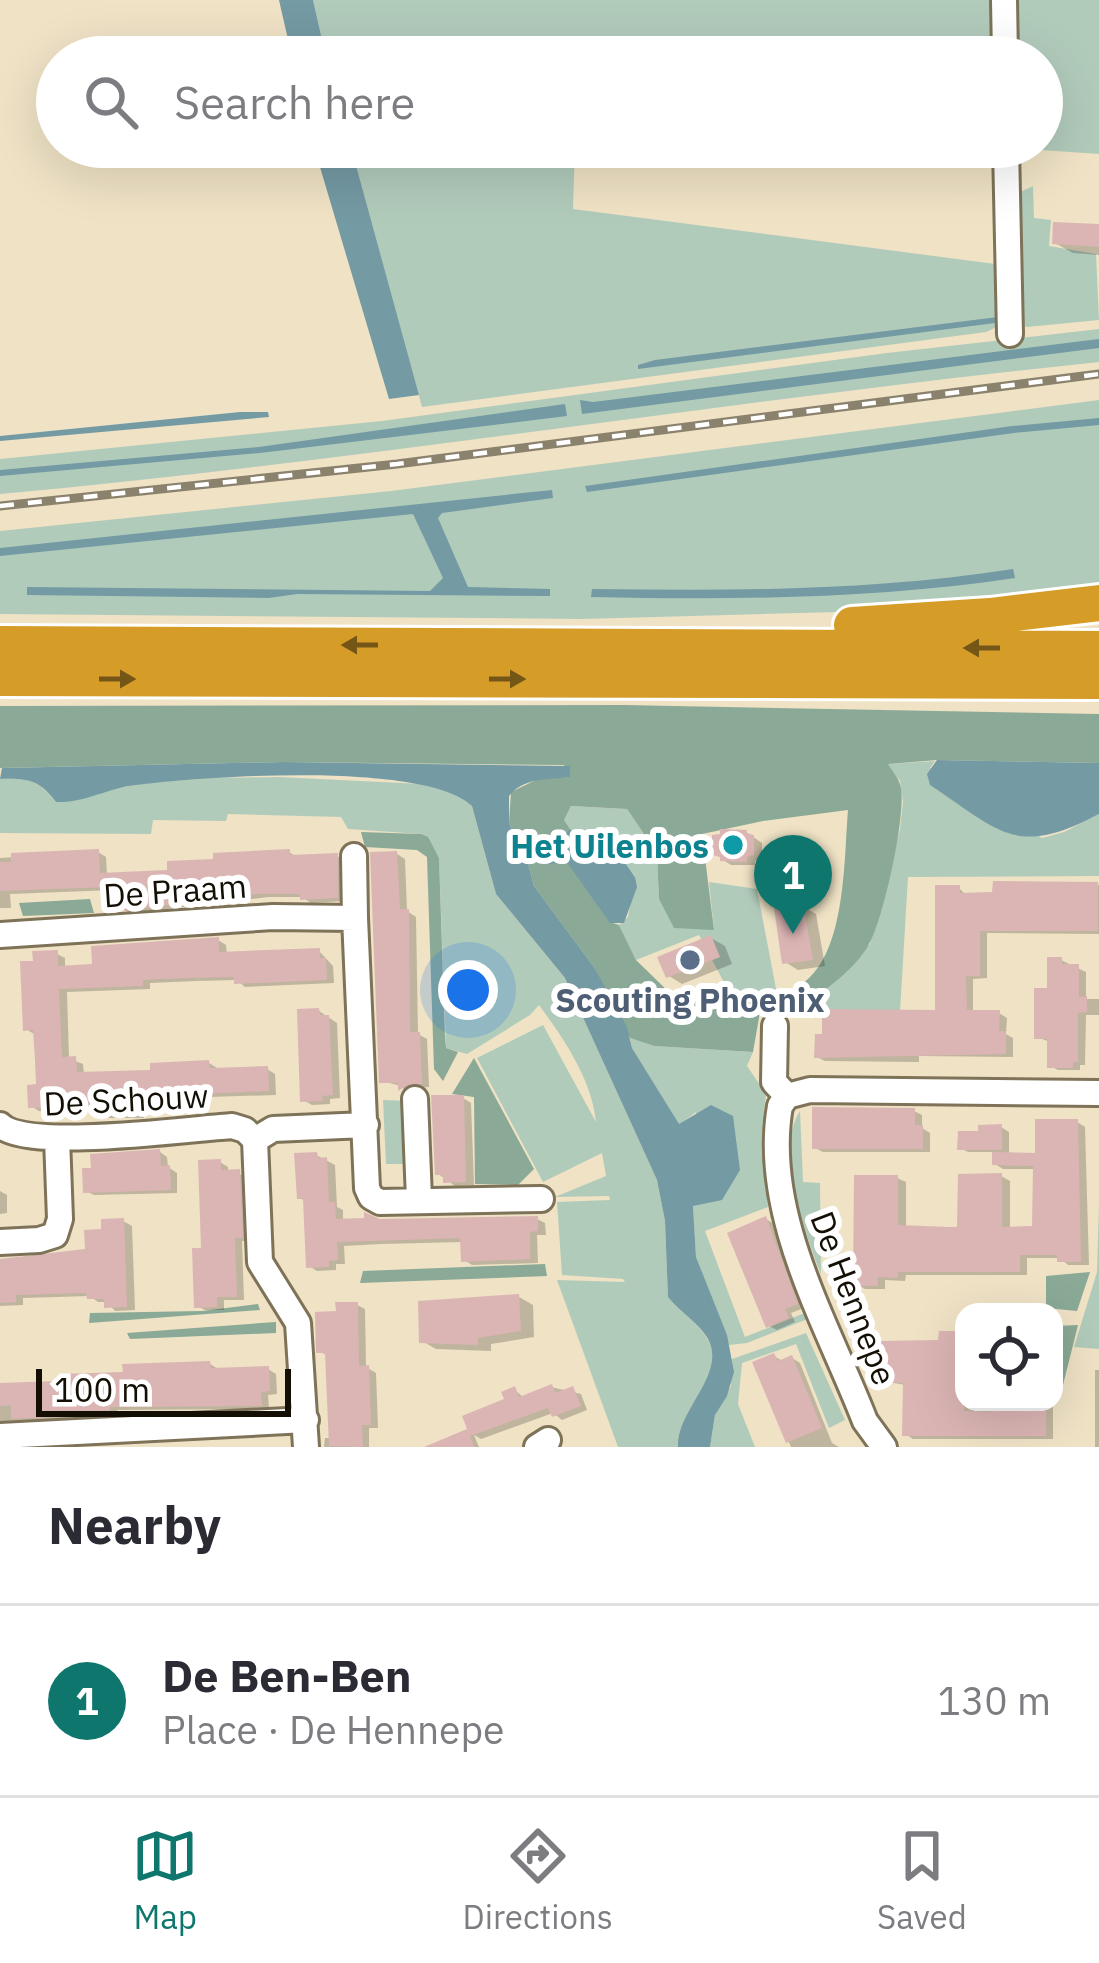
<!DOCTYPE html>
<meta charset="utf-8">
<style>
:root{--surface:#fff;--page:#f7f7f7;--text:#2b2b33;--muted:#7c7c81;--line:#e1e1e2;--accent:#0f766e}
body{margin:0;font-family:"IBM Plex Sans",sans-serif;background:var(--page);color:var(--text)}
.controls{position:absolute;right:36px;bottom:36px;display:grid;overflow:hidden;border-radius:24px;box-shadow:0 12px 48px #0002}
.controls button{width:108px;height:108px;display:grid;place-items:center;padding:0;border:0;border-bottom:3px solid var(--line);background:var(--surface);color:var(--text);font:60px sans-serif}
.scale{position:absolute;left:36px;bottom:30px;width:255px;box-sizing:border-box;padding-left:12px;border:6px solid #130f05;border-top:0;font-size:33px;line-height:42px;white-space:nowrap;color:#130f05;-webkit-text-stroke:9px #fff;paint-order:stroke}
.you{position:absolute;left:468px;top:990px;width:42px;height:42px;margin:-30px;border:9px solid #fff;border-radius:50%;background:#1a73e8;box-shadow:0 0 0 18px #1a73e833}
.badge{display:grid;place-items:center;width:78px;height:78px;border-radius:50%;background:var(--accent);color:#fff;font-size:39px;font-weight:700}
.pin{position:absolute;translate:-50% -99px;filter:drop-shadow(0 3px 6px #0008)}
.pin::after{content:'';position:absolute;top:63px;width:42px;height:36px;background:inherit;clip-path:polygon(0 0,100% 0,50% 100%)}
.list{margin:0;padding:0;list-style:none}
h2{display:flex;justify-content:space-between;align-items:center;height:156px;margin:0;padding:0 48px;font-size:51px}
h2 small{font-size:39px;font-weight:400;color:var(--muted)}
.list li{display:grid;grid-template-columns:78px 1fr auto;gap:36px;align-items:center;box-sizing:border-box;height:192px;padding:0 48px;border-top:3px solid var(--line)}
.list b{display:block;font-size:45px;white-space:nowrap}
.list p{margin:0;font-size:39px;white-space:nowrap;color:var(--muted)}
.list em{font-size:39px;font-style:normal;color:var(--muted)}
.icon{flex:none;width:66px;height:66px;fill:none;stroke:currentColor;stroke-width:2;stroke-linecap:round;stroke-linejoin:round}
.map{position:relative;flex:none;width:1099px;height:1447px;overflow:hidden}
.search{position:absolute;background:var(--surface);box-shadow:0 12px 48px #0002;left:36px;right:36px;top:36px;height:132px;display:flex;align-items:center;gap:30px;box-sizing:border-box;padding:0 42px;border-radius:66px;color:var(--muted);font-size:45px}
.sheet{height:348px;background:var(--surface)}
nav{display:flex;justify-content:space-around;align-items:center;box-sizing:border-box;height:168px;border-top:3px solid var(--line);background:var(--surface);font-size:33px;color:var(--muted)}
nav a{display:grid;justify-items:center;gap:6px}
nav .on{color:var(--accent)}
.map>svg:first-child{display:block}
.green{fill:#b1cbbb}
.forest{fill:#8aa996}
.water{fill:#749aa4}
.shadow{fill:#0003}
.building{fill:#dbb5b4}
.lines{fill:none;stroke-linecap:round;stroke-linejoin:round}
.minor-casing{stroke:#7e7358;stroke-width:30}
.highway-casing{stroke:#fff;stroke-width:42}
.minor{stroke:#fff;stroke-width:24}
.highway{stroke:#d59d28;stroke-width:36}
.rail-casing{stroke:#8b826e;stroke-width:9}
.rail{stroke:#fff;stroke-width:4.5;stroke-dasharray:14;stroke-linecap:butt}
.oneway{fill:#745616}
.culture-dot{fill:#0f9aa8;stroke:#fff;stroke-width:4.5}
.service-dot{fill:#5c6f8a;stroke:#fff;stroke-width:4.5}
.labels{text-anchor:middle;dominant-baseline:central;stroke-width:12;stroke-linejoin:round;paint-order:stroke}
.culture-label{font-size:33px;font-weight:bold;fill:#0d838f;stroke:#fff;text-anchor:end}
.street-label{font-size:33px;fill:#130f05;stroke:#fff}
.service-label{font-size:33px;font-weight:bold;fill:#4e5e75;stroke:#fff}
</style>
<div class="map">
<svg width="1099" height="1447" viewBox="0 0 1099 1447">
<rect width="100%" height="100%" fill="#efe2c5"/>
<path class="green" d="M 313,0 L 997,0 L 998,57 L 621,57 L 580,51 L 579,57 L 326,57 Z
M 1010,0 L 1099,0 L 1099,154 L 1012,148 L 1042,147 L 1042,57 L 1011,57 Z
M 351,147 L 575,147 L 573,209 L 1003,265 L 1003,324 L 986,332 L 422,407 Z
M 1033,186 L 1034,218 L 1051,220 L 1049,246 L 1096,254 L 1099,320 L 1027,327 L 1018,323 L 1016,194 Z
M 1099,329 L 1099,362 C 732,400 368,460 0,494 L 0,459 L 382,421 L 887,353 Z
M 1099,400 L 1099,591 L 912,610 L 583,619 L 0,614 L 0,531 L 391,491 Z
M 935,761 L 930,768 L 1042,838 L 1064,832 L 1099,814 L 1099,876 L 908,877 L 900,1012 L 796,1009 L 870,944 L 900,829 L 903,802 L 900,781 L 887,764 Z
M 279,777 L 422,784 L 455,792 L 472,806 L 496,894 L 565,978 L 657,1180 L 665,1221 L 668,1297 C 680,1312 699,1323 708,1340 C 728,1375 676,1410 678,1447 L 618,1447 L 557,1280 L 625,1282 L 623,1279 L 562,1275 L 557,1202 L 610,1200 L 609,1196 L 555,1197 L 606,1176 L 602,1153 L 543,1182 L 477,1058 L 543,1025 L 596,1122 C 592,1080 564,1039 539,1005 L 530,1015 L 467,1054 L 446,1048 L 439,858 L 421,834 L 348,829 L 341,817 L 228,814 L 226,821 L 153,820 L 151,834 L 0,833 L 0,779 C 27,778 39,780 56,802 C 83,800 103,791 129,786 C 177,776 230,778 279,777 Z
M 571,806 L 627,809 L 657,853 L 659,899 L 714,929 L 709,882 L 757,889 L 777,994 L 730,994 L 699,935 L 636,960 L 619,925 L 628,917 L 635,876 C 619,855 608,865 591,852 C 582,845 570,830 564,820 Z
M 630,1038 L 654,1046 L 753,1052 L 747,1066 L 766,1094 L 762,1131 L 768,1207 L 705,1231 L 745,1337 L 807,1312 L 810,1318 L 747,1343 L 729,1345 L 696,1257 L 693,1205 L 696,1112 L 679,1125 L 632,1048 Z
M 383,1100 L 407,1101 L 410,1164 L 386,1164 Z
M 800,1111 L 803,1182 L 820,1183 L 821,1274 C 805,1235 775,1148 800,1111 Z
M 1099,1204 L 1099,1349 L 1074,1347 L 1097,1272 Z
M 806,1333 L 845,1420 L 829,1428 L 796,1344 L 742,1363 L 738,1404 L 755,1447 L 710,1447 L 715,1415 L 731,1386 L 732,1359 Z"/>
<path class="forest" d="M 623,705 L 1099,714 L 1099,763 L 937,760 L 888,764 C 893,772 899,778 901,788 C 906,816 883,922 868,946 C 852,973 821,993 796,1009 L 785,1008 L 783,995 C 791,990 801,985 808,979 C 846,945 844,858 848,810 L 763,821 L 702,834 L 714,930 L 674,928 L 659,899 L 657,853 L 627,809 L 571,806 L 564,820 L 570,829 L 545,851 L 548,865 L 566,860 L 610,922 L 619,925 L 636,960 L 675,998 L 760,1012 L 753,1052 L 654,1046 L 630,1038 L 594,967 L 534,886 L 527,859 L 509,823 L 511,792 L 538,779 L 570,777 L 564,765 L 284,762 L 0,768 L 0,706 Z
M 361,832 L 421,834 L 428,837 L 439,858 L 445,1037 L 446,1048 L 458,1052 L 443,1081 L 434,1069 L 427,857 L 417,850 L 365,847 Z
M 90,899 L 94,913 L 23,916 L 19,903 Z
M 474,1058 L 534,1169 L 518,1185 L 475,1184 L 474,1097 L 452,1094 Z
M 545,1264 L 547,1276 L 360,1283 L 363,1271 Z
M 1090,1272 L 1077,1311 L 1046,1308 L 1046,1276 Z
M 258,1304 L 260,1310 L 89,1323 L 90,1313 L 202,1311 Z
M 276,1322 L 276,1333 L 130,1339 L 127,1333 Z
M 1078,1325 L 1063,1385 L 1054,1384 L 1054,1326 Z"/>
<path class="water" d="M 279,0 L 313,0 L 326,57 L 292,57 Z
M 314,147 L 351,147 L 419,395 L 389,399 Z
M 998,317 L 995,323 L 638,369 L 638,365 L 655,360 Z
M 1099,339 L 1099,348 L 582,414 L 580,400 L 593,402 Z
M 565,404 L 567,416 L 559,417 L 260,453 L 0,476 L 0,470 L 259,447 Z
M 240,412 L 268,412 L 269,417 L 0,441 L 0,436 Z
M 1099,418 L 1099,425 L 1014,433 L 587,492 L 585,486 L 1012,426 Z
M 552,490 L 553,498 L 442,513 L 438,518 L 468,587 L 550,589 L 550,596 L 297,594 L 269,598 L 27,595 L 27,587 L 430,591 L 443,578 L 413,514 L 0,556 L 0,548 Z
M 1013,569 L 1015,578 C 873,599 734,600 591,597 L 592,589 C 734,591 872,591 1013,569 Z
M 937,760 L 1099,763 L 1099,814 C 1016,858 1001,832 930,785 L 927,774 Z
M 284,762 L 570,766 L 570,777 C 548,780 524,777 509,796 L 509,823 L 527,859 L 534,886 L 594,967 L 627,1027 L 632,1048 L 679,1124 L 711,1105 L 733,1116 L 740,1170 L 722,1200 L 693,1206 L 696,1257 L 727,1335 L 734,1372 L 727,1396 L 715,1415 L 710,1447 L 678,1447 C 676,1410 727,1375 708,1339 C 699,1323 680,1312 668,1297 L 665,1221 L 657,1180 L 565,978 L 496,894 L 472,806 C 426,761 202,776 136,785 C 107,788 86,803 56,802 C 40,780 27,778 0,779 L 2,768 Z
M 570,829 L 591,852 L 625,863 L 635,877 L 637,887 L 624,923 L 610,923 L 566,861 L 548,865 L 545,851 Z"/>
<path class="shadow" d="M 1099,227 L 1099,255 L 1073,253 L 1055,243 Z
M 746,832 L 762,843 L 762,859 L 755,861 L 755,865 L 731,865 L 723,860 Z
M 98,852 L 106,857 L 107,875 L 170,873 L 289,852 L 298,858 L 337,856 L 345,861 L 345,901 L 311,903 L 302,897 L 269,897 L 130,913 L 122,909 L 122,899 L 113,890 L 10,894 L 11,908 L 0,908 L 0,858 Z
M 397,854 L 405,859 L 407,911 L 416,917 L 418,1034 L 427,1039 L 429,1087 L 417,1088 L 408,1094 L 401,1086 L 382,1081 Z
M 1099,885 L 1099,934 L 987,933 L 987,978 L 973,979 L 973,1013 L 999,1013 L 1007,1018 L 1006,1034 L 1013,1038 L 1013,1057 L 919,1056 L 919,1062 L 825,1061 L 817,1057 L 938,1013 L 959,888 L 967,896 Z
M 802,906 L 816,914 L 825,966 L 798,970 L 785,962 Z
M 711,938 L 725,946 L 732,964 L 682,984 L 669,976 Z
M 218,940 L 226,945 L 227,955 L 319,951 L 333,966 L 334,983 L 245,987 L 237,980 L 196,981 L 150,983 L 150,989 L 67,992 L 69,1059 L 83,1064 L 84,1075 L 153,1072 L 209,1063 L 217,1068 L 267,1069 L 275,1074 L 276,1095 L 208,1097 L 209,1107 L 144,1110 L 144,1118 L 107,1118 L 99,1109 L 39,1111 L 31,1106 L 39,1087 L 34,1034 L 26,1029 L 36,964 L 57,954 L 65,958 L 65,969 L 95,967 Z
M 1061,960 L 1086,972 L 1086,999 L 1099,999 L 1099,1015 L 1086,1015 L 1085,1065 L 1080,1065 L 1080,1070 L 1058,1070 L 1050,1066 L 1050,1042 L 1037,1037 Z
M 319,1011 L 337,1023 L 340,1098 L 330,1099 L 330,1104 L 312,1105 L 303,1100 Z
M 463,1098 L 471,1103 L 474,1185 L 455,1186 L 437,1173 Z
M 914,1111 L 922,1115 L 922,1128 L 930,1133 L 930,1152 L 823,1152 L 815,1148 Z
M 1077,1122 L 1085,1127 L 1089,1265 L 1068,1265 L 1060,1258 L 1027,1258 L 1027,1275 L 906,1275 L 905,1281 L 885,1280 L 885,1289 L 865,1289 L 856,1284 L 897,1178 L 906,1182 L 906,1229 L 960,1230 L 1001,1176 L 1010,1181 L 1010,1230 L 1035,1229 L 1036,1169 L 1003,1169 L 995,1164 L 995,1152 L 968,1152 L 960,1148 L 1001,1127 L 1009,1132 L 1009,1155 L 1038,1156 Z
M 160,1152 L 167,1157 L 168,1167 L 177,1173 L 177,1193 L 94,1195 L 86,1191 Z
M 316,1155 L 335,1165 L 337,1207 L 343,1210 L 343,1222 L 537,1219 L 545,1223 L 546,1235 L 537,1235 L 538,1263 L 472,1265 L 464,1260 L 463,1242 L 381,1244 L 344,1246 L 345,1264 L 336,1264 L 336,1270 L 317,1271 L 309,1266 L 306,1201 L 299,1198 Z
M 220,1162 L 228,1167 L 228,1172 L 247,1176 L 249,1241 L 242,1241 L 244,1300 L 224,1300 L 224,1310 L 205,1310 L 197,1306 Z
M 0,1191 L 7,1195 L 7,1213 L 0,1214 Z
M 766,1219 L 774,1224 L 804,1308 L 791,1313 L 795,1322 L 777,1330 L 769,1326 Z
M 123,1221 L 132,1226 L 135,1310 L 115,1311 L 107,1302 L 98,1302 L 90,1296 L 23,1298 L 23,1305 L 0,1306 L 0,1262 L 88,1251 L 104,1232 Z
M 519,1297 L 533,1305 L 534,1337 L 491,1344 L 491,1351 L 436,1349 L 422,1341 Z
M 357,1305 L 365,1309 L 366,1367 L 376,1373 L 378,1428 L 369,1428 L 369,1447 L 324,1447 L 325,1438 L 332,1438 L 328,1356 L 319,1351 L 339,1314 Z
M 964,1334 L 964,1402 L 1053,1402 L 1053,1439 L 913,1439 L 905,1434 L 906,1385 L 881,1381 L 941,1343 Z
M 774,1356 L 784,1362 L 792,1358 L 800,1363 L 832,1443 L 839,1447 L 791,1447 L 756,1364 Z
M 210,1364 L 218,1369 L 268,1369 L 276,1374 L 277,1394 L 268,1395 L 269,1409 L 117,1410 L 118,1417 L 9,1423 L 0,1427 L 0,1386 L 62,1384 Z
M 1095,1370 L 1099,1370 L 1099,1447 L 1095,1447 Z
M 551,1387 L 581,1394 L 587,1410 L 562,1420 L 553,1413 L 481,1439 L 474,1435 L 479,1447 L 443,1447 L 441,1443 L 471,1431 L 508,1401 L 515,1390 L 524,1398 Z"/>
<path class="building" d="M 1053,222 L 1099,224 L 1099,247 L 1052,244 Z
M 720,829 L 747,830 L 746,833 L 754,835 L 754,855 L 747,857 L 747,862 L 720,861 L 720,857 L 712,855 L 712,835 L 720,834 Z
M 99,849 L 100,873 L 167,870 L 167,861 L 213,859 L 213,853 L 290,849 L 290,855 L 338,853 L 338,898 L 300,900 L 300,894 L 259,894 L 119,911 L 119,895 L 110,896 L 110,887 L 0,891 L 0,862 L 11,862 L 11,853 Z
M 397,851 L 400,909 L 409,909 L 410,1032 L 420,1032 L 422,1084 L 407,1085 L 398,1091 L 398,1083 L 379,1083 L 370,852 Z
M 993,881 L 1098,882 L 1098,931 L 980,931 L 980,976 L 966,976 L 967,1010 L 1000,1010 L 999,1031 L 1006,1031 L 1006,1054 L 814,1058 L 815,1034 L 822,1034 L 822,1009 L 935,1010 L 935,885 L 960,885 L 960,893 L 992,892 Z
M 803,903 L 813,960 L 782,964 L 774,908 Z
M 711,935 L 720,957 L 666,978 L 657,957 Z
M 219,937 L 219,952 L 320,948 L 320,958 L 326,958 L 327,980 L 234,984 L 234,977 L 186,978 L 143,980 L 143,986 L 59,989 L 62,1057 L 76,1056 L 77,1072 L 150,1070 L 150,1063 L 209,1060 L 210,1068 L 268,1066 L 269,1091 L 201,1094 L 201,1104 L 137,1107 L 137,1115 L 96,1115 L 96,1106 L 28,1108 L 27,1085 L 36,1084 L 35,1061 L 33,1030 L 23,1031 L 20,961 L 33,961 L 32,951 L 58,950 L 58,966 L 92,964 L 91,946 Z
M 1047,957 L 1062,957 L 1062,964 L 1079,964 L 1079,997 L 1087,996 L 1087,1012 L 1078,1013 L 1078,1062 L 1073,1062 L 1073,1068 L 1047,1068 L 1047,1039 L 1034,1039 L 1034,988 L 1047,988 Z
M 319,1008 L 320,1015 L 329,1015 L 333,1095 L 322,1096 L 323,1101 L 300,1102 L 297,1009 Z
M 431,1095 L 464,1095 L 466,1182 L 443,1183 L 443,1175 L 435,1175 Z
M 812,1107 L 915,1108 L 915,1125 L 923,1125 L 923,1149 L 812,1149 Z
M 1035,1119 L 1078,1119 L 1081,1262 L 1057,1262 L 1057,1255 L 1020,1255 L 1020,1272 L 898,1272 L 898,1278 L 878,1277 L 878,1286 L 853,1286 L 854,1175 L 898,1175 L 898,1225 L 950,1227 L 957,1227 L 958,1174 L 1002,1173 L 1002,1227 L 1032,1226 L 1033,1166 L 992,1165 L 992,1152 L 1035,1153 Z
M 1002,1124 L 1002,1150 L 957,1150 L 958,1131 L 978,1131 L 978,1125 Z
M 160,1149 L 161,1166 L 170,1165 L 171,1190 L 83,1193 L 82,1168 L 91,1168 L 90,1154 Z
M 317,1152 L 318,1158 L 327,1157 L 329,1202 L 335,1202 L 336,1219 L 364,1218 L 364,1212 L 380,1219 L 538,1216 L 538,1231 L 530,1232 L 530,1259 L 461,1262 L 460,1238 L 371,1241 L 337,1242 L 338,1260 L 329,1261 L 329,1267 L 306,1268 L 303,1199 L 297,1199 L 294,1153 Z
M 221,1159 L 221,1170 L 240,1169 L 243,1238 L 235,1238 L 237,1297 L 217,1297 L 217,1307 L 194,1308 L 192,1248 L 201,1248 L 198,1160 Z
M 766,1216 L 798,1304 L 785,1309 L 789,1318 L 766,1328 L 727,1233 Z
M 124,1218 L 127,1307 L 104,1308 L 104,1299 L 87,1299 L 86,1293 L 16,1295 L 16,1302 L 0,1303 L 0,1259 L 85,1249 L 84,1230 L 101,1229 L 101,1219 Z
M 519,1294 L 521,1331 L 478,1338 L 478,1345 L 419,1343 L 418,1301 Z
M 335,1302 L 358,1302 L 359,1366 L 369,1365 L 371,1425 L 362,1425 L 363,1447 L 329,1446 L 325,1353 L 316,1353 L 315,1312 L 336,1311 Z
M 939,1331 L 964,1331 L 964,1411 L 991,1412 L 991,1402 L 1046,1402 L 1046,1436 L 902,1436 L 903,1383 L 878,1383 L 878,1341 L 938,1340 Z
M 774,1353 L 778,1361 L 792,1355 L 822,1428 L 786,1443 L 752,1362 Z
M 210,1361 L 211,1368 L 269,1366 L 270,1391 L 261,1392 L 262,1406 L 110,1407 L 110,1414 L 11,1419 L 11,1405 L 0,1406 L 0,1383 L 59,1381 L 59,1374 L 123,1372 L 122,1364 Z
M 552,1384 L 555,1393 L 573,1386 L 581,1406 L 552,1417 L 548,1408 L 470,1436 L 468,1430 L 474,1447 L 424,1447 L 467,1429 L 462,1416 L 504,1399 L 501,1392 L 515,1386 L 519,1397 Z"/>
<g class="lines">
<defs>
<path id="minor" d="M 1004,0 L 1005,57
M 1006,147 L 1010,334
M 354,856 L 355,918
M 0,935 L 273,917 L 355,918 L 367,1188 L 371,1197 L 380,1202 L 541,1199
M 775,1026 L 774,1082 L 787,1096
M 415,1099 L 419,1199
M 0,1125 C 27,1151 189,1129 232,1126 L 245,1130 L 255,1140 L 260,1262 L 298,1323 L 306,1447
M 255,1140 L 273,1129 L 366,1125
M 0,1242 L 39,1240 L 55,1235 L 60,1219 L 57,1138
M 0,1436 L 306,1420
M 537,1447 L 548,1440
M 884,1447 L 865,1421 C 828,1325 761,1214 780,1106 L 787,1096 L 810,1090 L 1099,1093"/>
<path id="highway" d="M 852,625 L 990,616 L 1099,603
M 0,644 L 1099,649
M 0,678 L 1099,681"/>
</defs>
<use href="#minor" class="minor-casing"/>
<use href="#highway" class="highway-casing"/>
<use href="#minor" class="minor"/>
<use href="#highway" class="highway"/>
<defs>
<path id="rail" d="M 0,506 L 397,464 L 1099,374"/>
</defs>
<use href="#rail" class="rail-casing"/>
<use href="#rail" class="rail"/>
</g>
<defs><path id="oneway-solid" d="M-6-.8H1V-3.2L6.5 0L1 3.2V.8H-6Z" transform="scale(3)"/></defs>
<g class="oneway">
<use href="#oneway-solid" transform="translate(360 645) rotate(-180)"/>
<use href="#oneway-solid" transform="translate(982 648) rotate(-180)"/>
<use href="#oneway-solid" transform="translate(117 679)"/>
<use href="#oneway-solid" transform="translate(507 679)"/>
</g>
<circle class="culture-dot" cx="733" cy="845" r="12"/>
<circle class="service-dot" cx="690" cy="960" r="12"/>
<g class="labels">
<g class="culture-label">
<text x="709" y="845">Het Uilenbos</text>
</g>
<g class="street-label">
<text transform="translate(175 890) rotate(-4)">De Praam</text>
<text transform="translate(126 1099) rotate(-3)">De Schouw</text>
<text transform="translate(854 1298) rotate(69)">De Hennepe</text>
</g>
<g class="service-label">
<text x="690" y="999">Scouting Phoenix</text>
</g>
</g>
</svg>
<div class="controls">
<button><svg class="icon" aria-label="locate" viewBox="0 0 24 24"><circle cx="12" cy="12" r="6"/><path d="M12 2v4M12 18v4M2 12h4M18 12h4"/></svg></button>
</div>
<div class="scale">100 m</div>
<div class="you"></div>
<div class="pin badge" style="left:793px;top:934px">1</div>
<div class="search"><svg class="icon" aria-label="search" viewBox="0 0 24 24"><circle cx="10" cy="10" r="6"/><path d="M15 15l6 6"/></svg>Search here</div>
</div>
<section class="sheet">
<h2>Nearby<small></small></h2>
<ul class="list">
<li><span class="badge">1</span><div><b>De Ben-Ben</b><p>Place · De Hennepe</p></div><em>130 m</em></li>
</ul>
</section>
<nav>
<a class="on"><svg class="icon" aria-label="map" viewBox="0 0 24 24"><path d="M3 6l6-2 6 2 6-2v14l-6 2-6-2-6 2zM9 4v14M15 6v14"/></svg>Map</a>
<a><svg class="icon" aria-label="directions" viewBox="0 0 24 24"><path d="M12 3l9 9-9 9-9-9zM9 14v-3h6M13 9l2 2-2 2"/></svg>Directions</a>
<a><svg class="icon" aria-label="saved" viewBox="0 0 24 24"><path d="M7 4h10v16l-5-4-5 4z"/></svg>Saved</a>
</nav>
